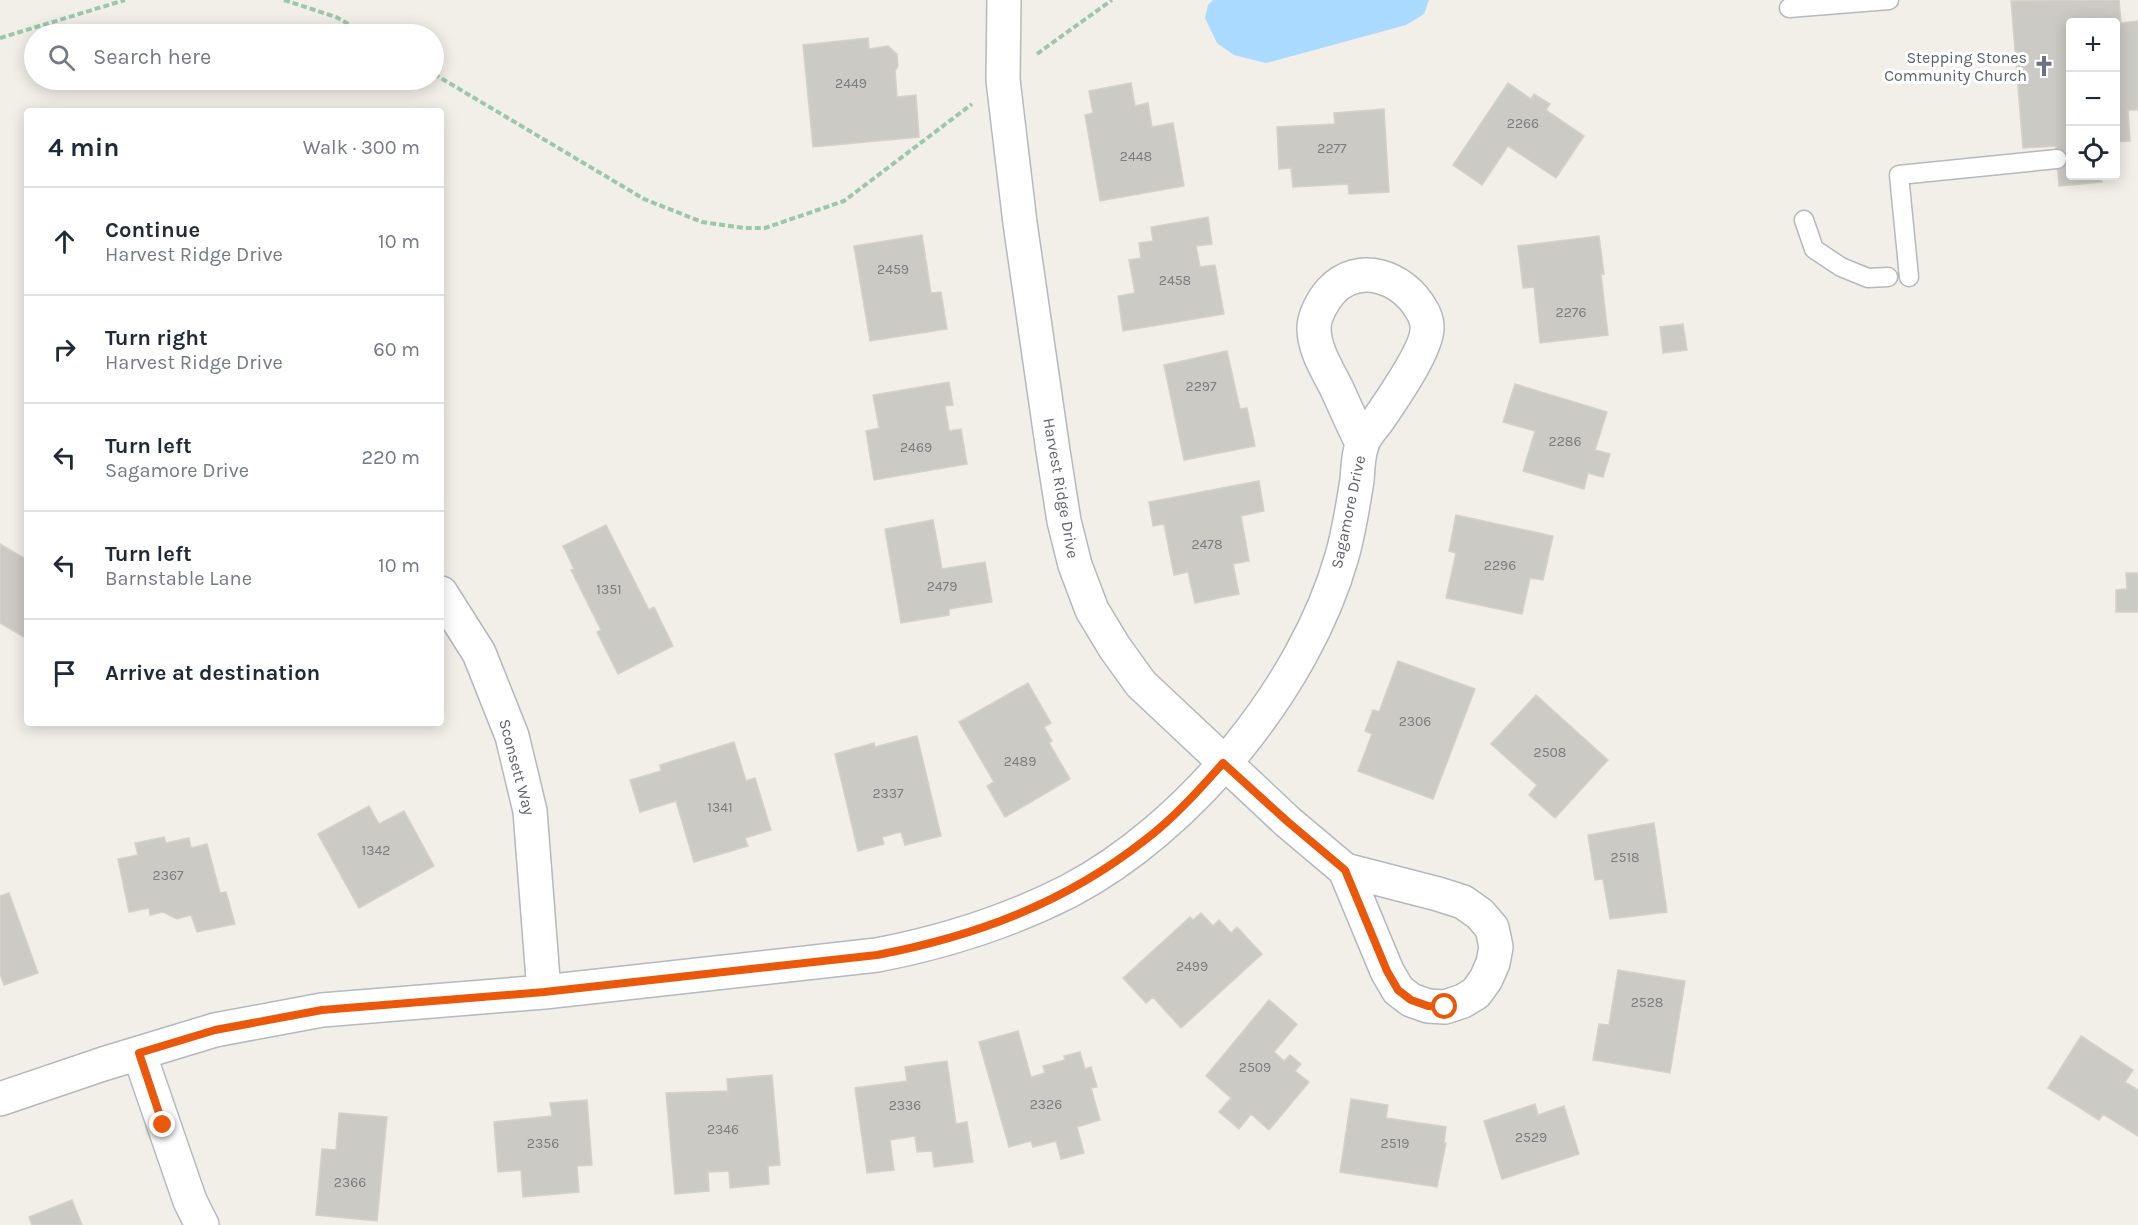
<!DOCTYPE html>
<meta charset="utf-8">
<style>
:root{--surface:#fff;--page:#f6f6f7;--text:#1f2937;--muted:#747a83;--line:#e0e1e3}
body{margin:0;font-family:Karla,sans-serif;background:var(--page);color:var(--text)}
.controls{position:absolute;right:18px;top:18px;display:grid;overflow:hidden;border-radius:6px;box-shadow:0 3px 15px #0003}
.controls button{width:54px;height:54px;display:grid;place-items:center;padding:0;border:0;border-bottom:2px solid var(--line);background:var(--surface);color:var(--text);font:30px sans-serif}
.stop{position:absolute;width:18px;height:18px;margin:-14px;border:4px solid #ea580c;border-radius:50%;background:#fff}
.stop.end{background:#ea580c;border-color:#fff;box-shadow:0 2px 6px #0008}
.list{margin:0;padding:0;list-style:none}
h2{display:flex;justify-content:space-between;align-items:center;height:78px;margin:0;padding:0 24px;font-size:26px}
h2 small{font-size:20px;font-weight:400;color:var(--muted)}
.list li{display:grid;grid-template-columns:39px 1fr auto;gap:18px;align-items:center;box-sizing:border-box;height:108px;padding:0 24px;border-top:2px solid var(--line)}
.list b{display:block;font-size:22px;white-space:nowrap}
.list p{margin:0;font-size:20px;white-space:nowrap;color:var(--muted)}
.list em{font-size:20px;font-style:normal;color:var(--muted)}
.icon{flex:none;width:33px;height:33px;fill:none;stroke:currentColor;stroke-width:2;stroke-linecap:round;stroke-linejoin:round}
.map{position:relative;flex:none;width:2138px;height:1225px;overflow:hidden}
.search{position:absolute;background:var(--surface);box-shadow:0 3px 15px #0003;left:24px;top:24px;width:420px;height:66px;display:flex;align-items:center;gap:15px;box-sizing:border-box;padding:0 21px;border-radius:33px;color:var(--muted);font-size:22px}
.panel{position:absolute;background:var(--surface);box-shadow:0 3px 15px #0003;left:24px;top:108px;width:420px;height:618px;border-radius:6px}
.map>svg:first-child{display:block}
.water{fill:#aadaff}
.building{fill:#cccac5;stroke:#d6d1c6;stroke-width:1.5}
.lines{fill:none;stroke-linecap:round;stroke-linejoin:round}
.service-casing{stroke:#b5b8bc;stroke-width:21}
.minor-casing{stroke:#b5b8bc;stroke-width:36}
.path{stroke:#9cc7a9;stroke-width:4;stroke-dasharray:6 3;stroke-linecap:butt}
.service{stroke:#fff;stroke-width:18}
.minor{stroke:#fff;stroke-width:33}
.route{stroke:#ea580c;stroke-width:8}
.labels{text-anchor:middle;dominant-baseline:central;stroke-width:6;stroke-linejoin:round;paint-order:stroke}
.number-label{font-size:14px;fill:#7a7d7f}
.worship-label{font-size:16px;fill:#5b616d;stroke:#fff;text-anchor:end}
.street-label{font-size:16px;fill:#5f6368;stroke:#fff}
</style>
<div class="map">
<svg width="2138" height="1225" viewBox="0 0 2138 1225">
<rect width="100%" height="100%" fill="#f1efe8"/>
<path class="water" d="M 1213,0 L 1429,0 L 1424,14 L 1406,25 L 1266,63 L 1234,55 L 1217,43 L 1205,18 L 1208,5 Z"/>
<path class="building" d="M 2119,0 L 2121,23 L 2138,21 L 2138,110 L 2128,110 L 2130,141 L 2116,142 L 2116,22 L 2070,22 L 2070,176 L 2101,176 L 2102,182 L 2059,186 L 2056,146 L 2023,148 L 2011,1 Z
M 868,38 L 869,49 L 888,46 L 897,54 L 898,66 L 895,71 L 897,97 L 916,95 L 919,137 L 813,147 L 803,45 Z
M 1131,83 L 1135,106 L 1148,103 L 1152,127 L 1173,123 L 1184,186 L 1100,201 L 1085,115 L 1093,113 L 1089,91 Z
M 1508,83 L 1531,99 L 1534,94 L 1550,104 L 1546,110 L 1584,136 L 1556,178 L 1508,146 L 1482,185 L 1453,165 Z
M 1384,109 L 1389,192 L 1349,194 L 1348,184 L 1293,187 L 1291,168 L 1279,169 L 1277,127 L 1335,124 L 1334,113 Z
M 1208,217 L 1212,244 L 1196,246 L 1200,267 L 1215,265 L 1224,314 L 1123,331 L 1118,296 L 1135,293 L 1129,260 L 1141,258 L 1139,243 L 1153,241 L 1151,227 Z
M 922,235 L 931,293 L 941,292 L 947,329 L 870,341 L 854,246 Z
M 1599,236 L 1604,274 L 1601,274 L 1608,335 L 1540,343 L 1534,287 L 1523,288 L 1518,246 Z
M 1683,324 L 1687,350 L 1663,353 L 1660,327 Z
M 1227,351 L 1240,409 L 1247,408 L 1255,446 L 1184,460 L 1164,365 Z
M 949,382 L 953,405 L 945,406 L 949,431 L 961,429 L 967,464 L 874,480 L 866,431 L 879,428 L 873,395 Z
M 1515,384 L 1607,412 L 1595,450 L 1610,454 L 1603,477 L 1588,473 L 1584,489 L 1523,471 L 1535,431 L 1503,422 Z
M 1259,481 L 1264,511 L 1241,516 L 1249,561 L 1233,564 L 1239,594 L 1195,603 L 1188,572 L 1174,575 L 1164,524 L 1153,526 L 1149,502 Z
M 1456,515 L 1553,536 L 1543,580 L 1530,578 L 1522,614 L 1446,598 L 1456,553 L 1449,551 Z
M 933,520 L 942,569 L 985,562 L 992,602 L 949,609 L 949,615 L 901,623 L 885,529 Z
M 606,525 L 649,610 L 654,607 L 673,646 L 618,674 L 597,632 L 601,630 L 571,570 L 574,569 L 563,546 Z
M 0,544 L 27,560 L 27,639 L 0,623 Z
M 2126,573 L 2138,573 L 2138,612 L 2116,612 L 2116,590 L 2127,589 Z
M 1398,661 L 1475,689 L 1433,799 L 1358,771 L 1372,734 L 1365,731 L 1373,710 L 1379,712 Z
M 1028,683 L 1051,723 L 1044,727 L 1052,741 L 1049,743 L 1070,779 L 1005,817 L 987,786 L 994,782 L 959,722 Z
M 1536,695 L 1608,760 L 1555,818 L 1529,795 L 1537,785 L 1491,744 Z
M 917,736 L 941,836 L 905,845 L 901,832 L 882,837 L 884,844 L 858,851 L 835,754 L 874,743 L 875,747 Z
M 734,742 L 746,781 L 755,778 L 771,830 L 745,838 L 748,846 L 694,862 L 676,801 L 640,812 L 630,780 L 661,771 L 660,765 Z
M 369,806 L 379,824 L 404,811 L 434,866 L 359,908 L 318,834 Z
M 1654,823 L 1667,912 L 1610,919 L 1603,879 L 1595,880 L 1588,835 Z
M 164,837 L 166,843 L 189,838 L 191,848 L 207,844 L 220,893 L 226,892 L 235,924 L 197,932 L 191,915 L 177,919 L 163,912 L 150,915 L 149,908 L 129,912 L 118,859 L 138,855 L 135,843 Z
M 9,893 L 38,973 L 4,985 L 0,974 L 0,896 Z
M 1201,913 L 1213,926 L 1219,920 L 1231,933 L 1237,927 L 1262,954 L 1181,1028 L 1153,997 L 1146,1003 L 1123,978 L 1190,917 L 1193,920 Z
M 1618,970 L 1685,981 L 1670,1073 L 1593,1060 L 1599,1024 L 1609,1025 Z
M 1269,1000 L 1297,1024 L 1274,1052 L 1284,1061 L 1290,1055 L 1301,1064 L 1295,1071 L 1309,1082 L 1269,1130 L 1251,1114 L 1239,1129 L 1219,1112 L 1231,1098 L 1206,1076 Z
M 1018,1031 L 1031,1077 L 1045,1073 L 1043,1066 L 1065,1060 L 1064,1056 L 1080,1052 L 1085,1069 L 1091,1067 L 1097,1087 L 1091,1088 L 1100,1120 L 1077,1127 L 1084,1153 L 1061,1159 L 1056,1141 L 1033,1147 L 1031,1141 L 1009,1147 L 979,1042 Z
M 2081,1036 L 2133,1070 L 2125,1082 L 2138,1090 L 2138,1136 L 2103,1114 L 2099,1120 L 2048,1088 Z
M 947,1061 L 956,1124 L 967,1122 L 973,1162 L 934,1167 L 932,1151 L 917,1152 L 915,1136 L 890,1140 L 894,1170 L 867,1173 L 855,1088 L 907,1081 L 905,1067 Z
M 772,1075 L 780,1165 L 768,1166 L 769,1184 L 730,1188 L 729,1171 L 708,1172 L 709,1191 L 675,1194 L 666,1093 L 728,1091 L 727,1079 Z
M 1351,1099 L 1388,1105 L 1386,1118 L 1446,1127 L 1444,1143 L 1446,1143 L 1437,1187 L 1340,1172 Z
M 587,1100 L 592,1165 L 577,1166 L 579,1192 L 523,1197 L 521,1170 L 498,1172 L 494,1122 L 552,1116 L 550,1103 Z
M 1535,1104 L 1538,1115 L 1564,1106 L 1579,1154 L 1502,1179 L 1484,1121 Z
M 339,1113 L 387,1117 L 377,1221 L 316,1215 L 322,1149 L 336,1150 Z
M 72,1200 L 82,1225 L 32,1225 L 29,1217 Z"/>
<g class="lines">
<defs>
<path id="service" d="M 1789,8 L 1889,0
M 1804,220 L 1814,249 L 1841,267 L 1868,278 L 1888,277
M 1909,277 L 1899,175 L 2057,159"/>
<path id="minor" d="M 1004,0 L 1003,80 L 1020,223 L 1053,451 L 1064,521 L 1075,565 L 1092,610 L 1115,648 L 1141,684 L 1288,822 L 1345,870 L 1438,894 L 1463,902 L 1480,914 L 1492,928 L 1496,947 L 1493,963 L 1486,979 L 1476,993 L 1463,1001 L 1445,1007 L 1428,1006 L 1411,1000 L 1398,990 L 1387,971 L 1345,870
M 441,593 L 479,653 L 512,736 L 530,811 L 544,992
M 139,1053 L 190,1201 L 202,1225
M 0,1099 L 103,1064 L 215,1030 L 322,1010 L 544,992 L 877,955 C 945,942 1006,923 1069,891 C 1189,828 1305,687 1342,556 C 1349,532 1353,505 1357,480 C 1358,469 1358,455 1362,445 C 1364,436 1373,427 1378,420 C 1391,401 1429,347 1427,326 C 1427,321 1424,313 1421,309 C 1403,277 1359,261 1331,291 C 1323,300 1314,316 1314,328 C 1314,350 1328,371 1337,389 C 1345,407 1353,425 1362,443"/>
</defs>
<use href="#service" class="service-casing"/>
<use href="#minor" class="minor-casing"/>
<path class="path" d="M 284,0 L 336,17 L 366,34
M 0,38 L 125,0
M 1037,54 L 1112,0
M 434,74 L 644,199 L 702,222 L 744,228 L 765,228 L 844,201 L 972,104"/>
<use href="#service" class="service"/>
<use href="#minor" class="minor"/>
</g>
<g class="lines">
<path class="route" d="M 163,1125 L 139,1053 L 215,1030 L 322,1010 L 544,992 L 877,955 C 976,936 1065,903 1145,840 C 1174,818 1199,790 1223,763 L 1288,822 L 1345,870 L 1387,971 L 1398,990 L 1411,1000 L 1428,1006 L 1445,1007"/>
</g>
<defs>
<symbol id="church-bare" viewBox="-9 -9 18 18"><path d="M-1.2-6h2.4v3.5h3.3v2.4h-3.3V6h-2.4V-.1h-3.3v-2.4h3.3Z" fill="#6b7280" stroke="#fff" stroke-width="2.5" paint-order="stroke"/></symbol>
</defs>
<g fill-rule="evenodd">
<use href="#church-bare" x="2029" y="51" width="30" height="30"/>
</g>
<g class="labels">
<g class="number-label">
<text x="851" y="83">2449</text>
<text x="1523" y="123">2266</text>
<text x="1332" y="148">2277</text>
<text x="1136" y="156">2448</text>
<text x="893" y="269">2459</text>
<text x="1175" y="280">2458</text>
<text x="1571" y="312">2276</text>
<text x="1201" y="386">2297</text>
<text x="1565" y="441">2286</text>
<text x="916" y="447">2469</text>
<text x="1207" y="544">2478</text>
<text x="1500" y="565">2296</text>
<text x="942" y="586">2479</text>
<text x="609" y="589">1351</text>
<text x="1415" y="721">2306</text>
<text x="1550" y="752">2508</text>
<text x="1020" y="761">2489</text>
<text x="888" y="793">2337</text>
<text x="720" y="807">1341</text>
<text x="376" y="850">1342</text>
<text x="1625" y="857">2518</text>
<text x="168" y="875">2367</text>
<text x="1192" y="966">2499</text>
<text x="1647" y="1002">2528</text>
<text x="1255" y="1067">2509</text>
<text x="1046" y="1104">2326</text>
<text x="905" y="1105">2336</text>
<text x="723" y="1129">2346</text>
<text x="1531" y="1137">2529</text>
<text x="543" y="1143">2356</text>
<text x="1395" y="1143">2519</text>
<text x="350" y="1182">2366</text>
</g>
<g class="worship-label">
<text x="2027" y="57">Stepping Stones<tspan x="2027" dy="18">Community Church</tspan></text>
</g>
<g class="street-label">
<text transform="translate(1061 488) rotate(80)">Harvest Ridge Drive</text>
<text transform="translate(1348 512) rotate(-78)">Sagamore Drive</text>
<text transform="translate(517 767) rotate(75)">Sconsett Way</text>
</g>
</g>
</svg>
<div class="controls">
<button>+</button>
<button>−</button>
<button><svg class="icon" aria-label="locate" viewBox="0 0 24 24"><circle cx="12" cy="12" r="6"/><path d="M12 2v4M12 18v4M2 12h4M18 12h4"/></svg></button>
</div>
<div class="stop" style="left:1445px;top:1007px"></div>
<div class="stop end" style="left:163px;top:1125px"></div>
<div class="search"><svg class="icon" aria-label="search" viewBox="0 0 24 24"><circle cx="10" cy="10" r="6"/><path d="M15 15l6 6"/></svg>Search here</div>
<section class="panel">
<h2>4 min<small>Walk · 300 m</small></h2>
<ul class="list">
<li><svg class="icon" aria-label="ahead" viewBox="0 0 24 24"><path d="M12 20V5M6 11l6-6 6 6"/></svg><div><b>Continue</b><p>Harvest Ridge Drive</p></div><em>10 m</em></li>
<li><svg class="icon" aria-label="right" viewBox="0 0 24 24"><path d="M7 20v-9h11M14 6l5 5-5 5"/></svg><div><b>Turn right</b><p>Harvest Ridge Drive</p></div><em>60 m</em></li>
<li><svg class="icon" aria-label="left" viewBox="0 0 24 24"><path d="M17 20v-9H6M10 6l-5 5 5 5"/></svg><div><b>Turn left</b><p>Sagamore Drive</p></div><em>220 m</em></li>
<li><svg class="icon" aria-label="left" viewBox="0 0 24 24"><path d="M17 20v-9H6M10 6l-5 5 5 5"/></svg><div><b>Turn left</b><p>Barnstable Lane</p></div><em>10 m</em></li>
<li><svg class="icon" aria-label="arrive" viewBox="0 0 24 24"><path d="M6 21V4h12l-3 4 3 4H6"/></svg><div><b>Arrive at destination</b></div></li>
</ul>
</section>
</div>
